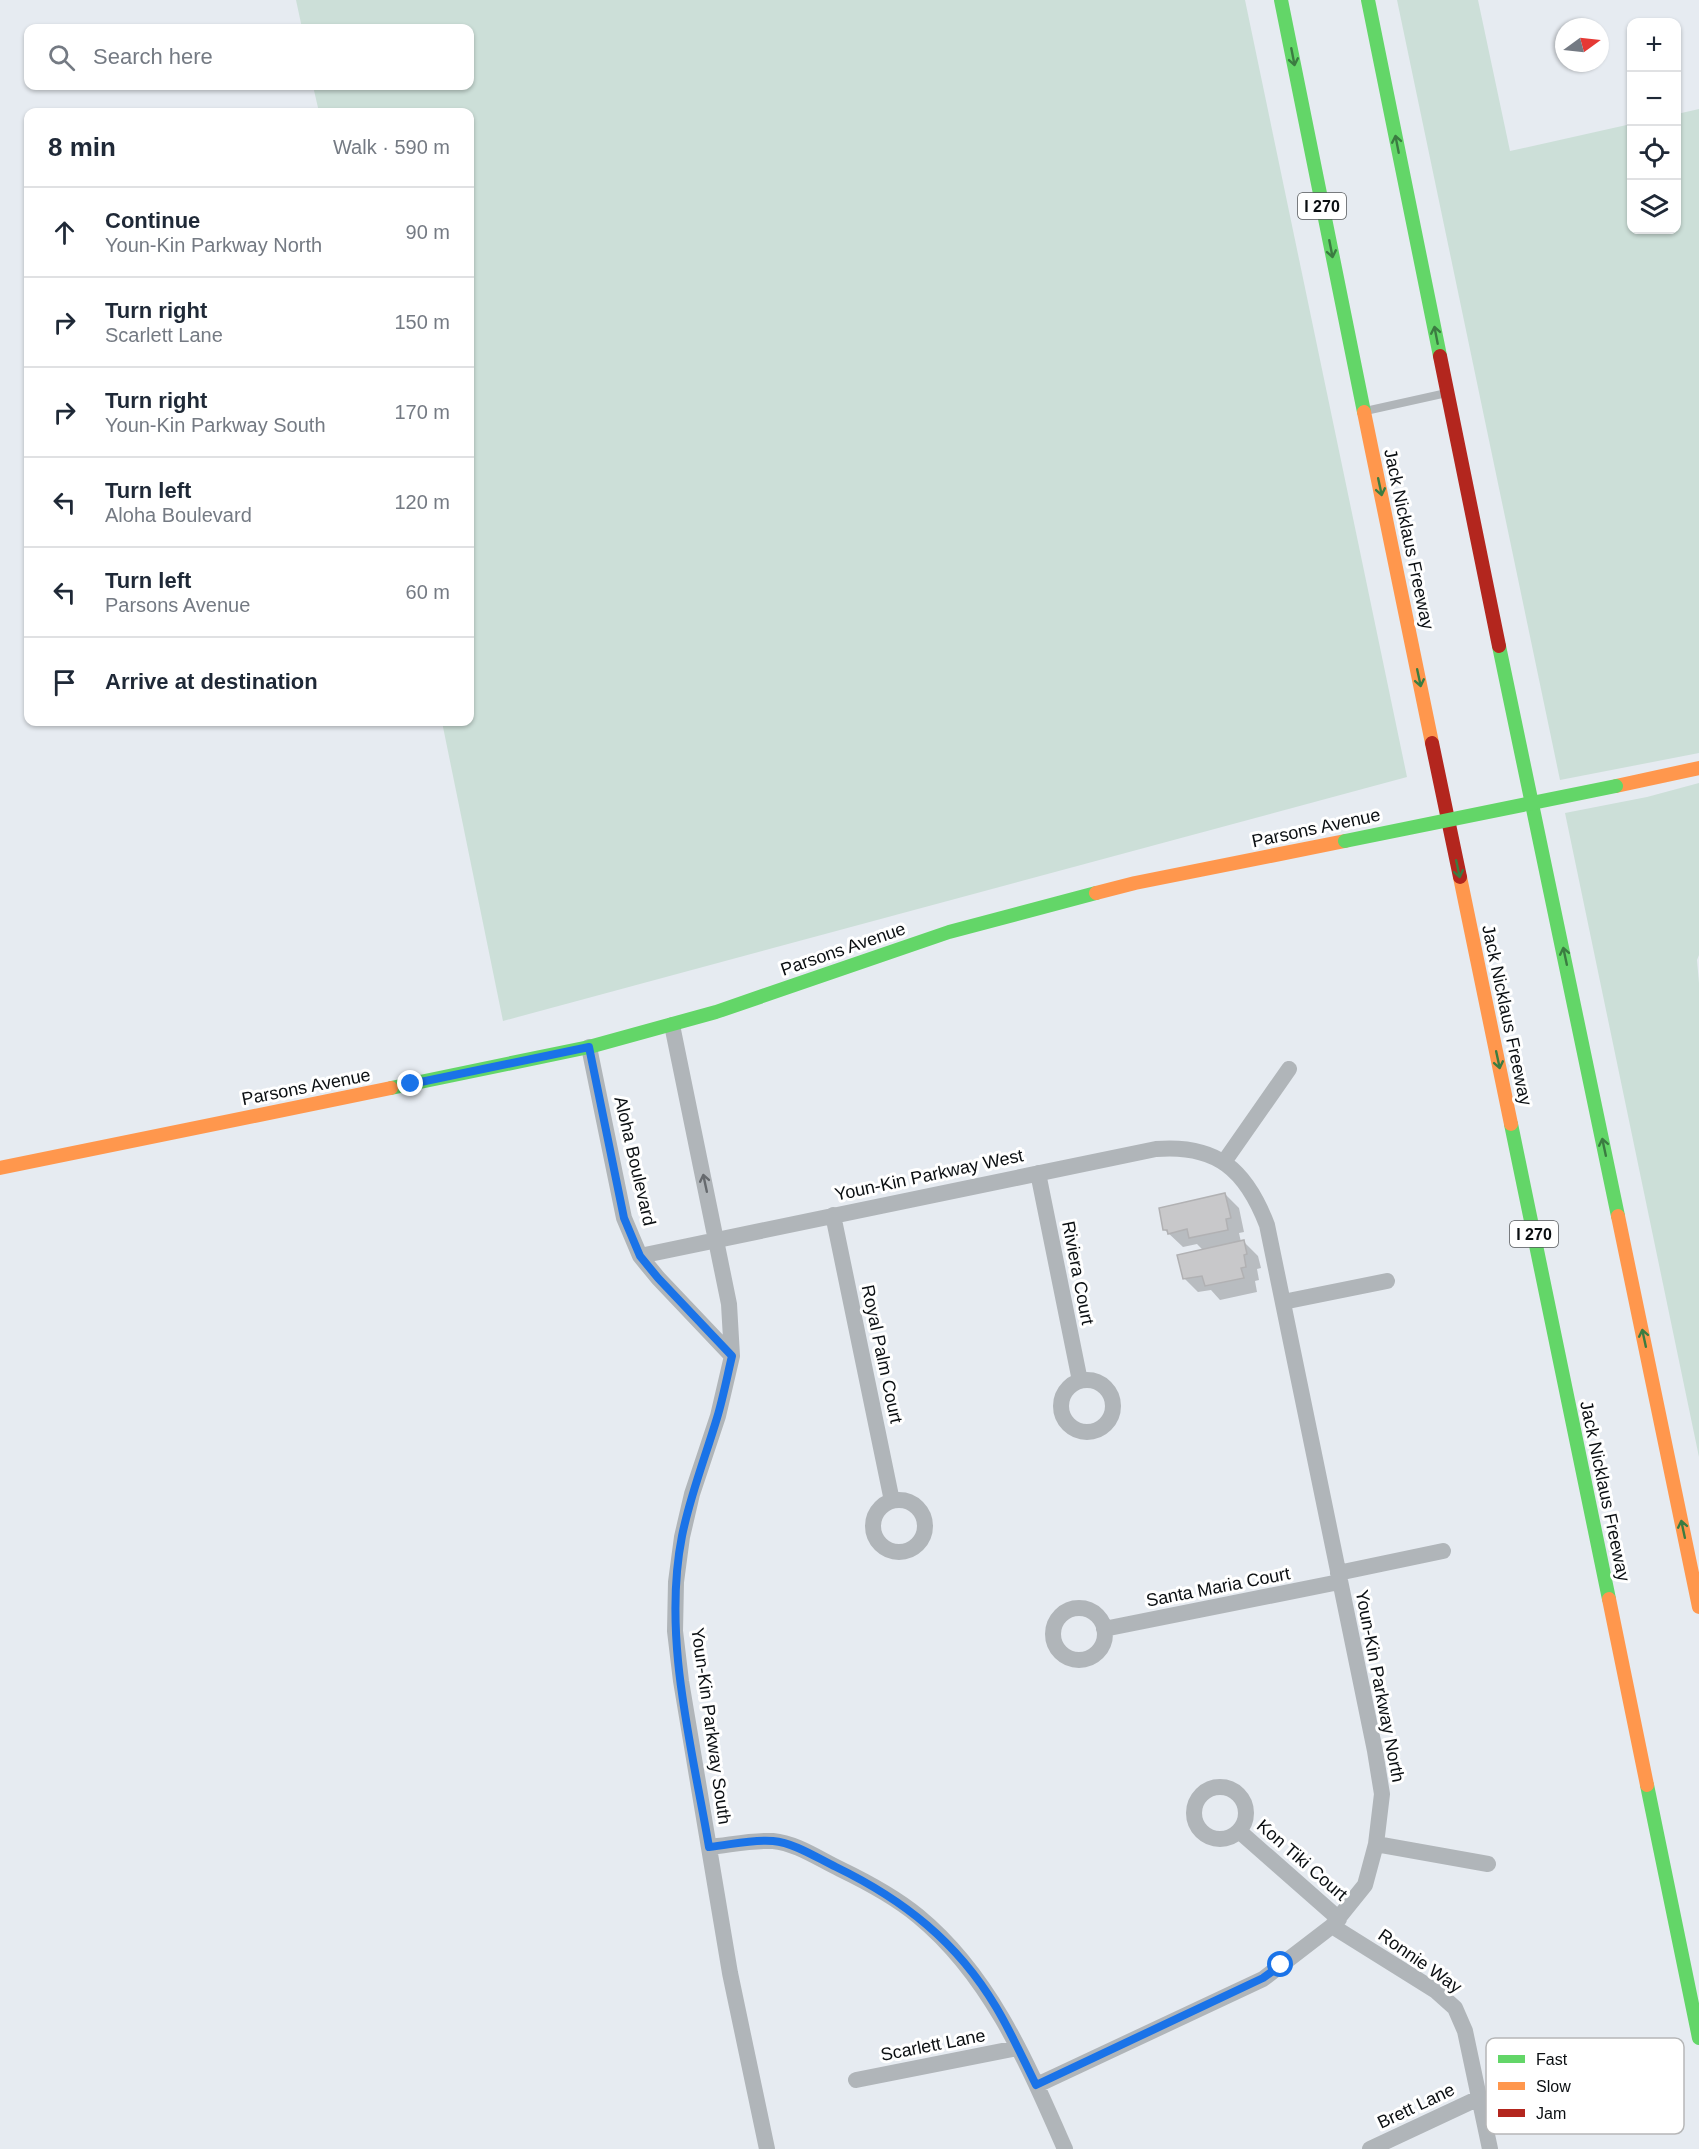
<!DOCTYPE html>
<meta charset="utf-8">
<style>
:root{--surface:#fff;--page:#f2f2f3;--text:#1f2937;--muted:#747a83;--line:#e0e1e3}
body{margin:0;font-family:Arial,sans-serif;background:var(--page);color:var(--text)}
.controls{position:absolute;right:18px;top:18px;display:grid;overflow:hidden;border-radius:12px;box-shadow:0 2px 4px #0004}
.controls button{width:54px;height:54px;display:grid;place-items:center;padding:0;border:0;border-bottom:2px solid var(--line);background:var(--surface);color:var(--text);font:30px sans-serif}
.compass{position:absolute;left:1555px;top:18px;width:54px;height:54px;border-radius:50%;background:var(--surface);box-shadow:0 2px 4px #0004;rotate:75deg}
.stop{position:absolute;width:18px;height:18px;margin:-14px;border:4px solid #1a73e8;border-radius:50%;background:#fff}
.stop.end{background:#1a73e8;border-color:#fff;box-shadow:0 2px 6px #0008}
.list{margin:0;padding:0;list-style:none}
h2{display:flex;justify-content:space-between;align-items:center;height:78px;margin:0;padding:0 24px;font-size:26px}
h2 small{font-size:20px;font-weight:400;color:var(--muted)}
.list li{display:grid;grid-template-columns:39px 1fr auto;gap:18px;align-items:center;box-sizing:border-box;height:90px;padding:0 24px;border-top:2px solid var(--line)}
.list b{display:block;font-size:22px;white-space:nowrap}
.list p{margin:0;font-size:20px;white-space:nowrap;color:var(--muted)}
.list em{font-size:20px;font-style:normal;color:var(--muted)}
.icon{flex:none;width:33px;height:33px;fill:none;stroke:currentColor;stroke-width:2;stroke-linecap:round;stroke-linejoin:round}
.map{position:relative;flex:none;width:1699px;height:2149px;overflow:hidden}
.search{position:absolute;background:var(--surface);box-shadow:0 2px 4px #0004;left:24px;top:24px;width:450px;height:66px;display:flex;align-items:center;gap:15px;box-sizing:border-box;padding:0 21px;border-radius:12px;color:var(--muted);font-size:22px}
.panel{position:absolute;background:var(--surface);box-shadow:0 2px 4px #0004;left:24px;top:108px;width:450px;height:618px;border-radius:12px}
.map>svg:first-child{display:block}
.green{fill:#ccdfd8}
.shadow{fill:#0003}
.building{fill:#c8c8ca;stroke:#b1b1b3;stroke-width:1.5}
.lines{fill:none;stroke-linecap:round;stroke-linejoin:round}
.lane{stroke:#b0b5b9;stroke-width:8}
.street{stroke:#b0b5b9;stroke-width:16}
.fast{stroke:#63d668;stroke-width:14}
.slow{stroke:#ff974d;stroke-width:14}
.jam{stroke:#b3261e;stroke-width:14}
.fast-bridge{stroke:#63d668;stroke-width:14}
.oneway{stroke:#3b7c41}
.oneway2{stroke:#666a6e}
.route{stroke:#1a73e8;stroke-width:8}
.labels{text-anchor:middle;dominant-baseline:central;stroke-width:6;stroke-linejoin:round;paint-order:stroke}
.shield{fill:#fff;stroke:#545759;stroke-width:1.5}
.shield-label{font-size:16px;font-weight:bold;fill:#0b0f12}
.street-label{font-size:18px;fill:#0b0f12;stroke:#fff}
.key{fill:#fff;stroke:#b6b7b8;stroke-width:1.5}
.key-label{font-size:16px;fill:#0b0f12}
</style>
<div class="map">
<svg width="1699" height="2149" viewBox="0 0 1699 2149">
<rect width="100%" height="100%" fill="#e6ebf1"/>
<path class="green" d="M 296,0 L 1245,0 L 1407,777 L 503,1021 L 442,722 L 470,722 L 470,112 L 319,112 L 313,86 L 470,86 L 470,28 L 302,28 Z
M 1397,0 L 1478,0 L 1510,151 L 1631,124 L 1632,230 L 1676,230 L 1677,114 L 1699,109 L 1699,753 L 1560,780 Z
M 1699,783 L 1699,955 L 1697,960 L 1699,983 L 1699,1457 L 1565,813 L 1647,797 Z"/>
<path class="shadow" d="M 1225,1194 L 1239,1208 L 1244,1232 L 1239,1233 L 1241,1242 L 1244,1242 L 1258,1256 L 1261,1268 L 1257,1269 L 1259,1280 L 1255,1281 L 1257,1292 L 1220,1300 L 1211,1290 L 1198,1292 L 1184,1278 L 1204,1251 L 1197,1244 L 1183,1247 L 1165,1230 Z"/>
<path class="building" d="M 1225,1193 L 1231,1218 L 1226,1219 L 1228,1230 L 1189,1238 L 1187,1229 L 1168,1234 L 1167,1230 L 1163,1230 L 1159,1208 Z
M 1244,1240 L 1247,1254 L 1244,1255 L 1246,1267 L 1241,1268 L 1244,1278 L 1205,1286 L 1202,1276 L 1183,1279 L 1177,1255 Z"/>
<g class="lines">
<path class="lane" d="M 1370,410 L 1442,394"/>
<path class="street" d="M 672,1025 L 729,1304 L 732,1356 L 718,1416 L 692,1494 L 682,1537 L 676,1582 L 675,1631 L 681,1681 L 730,1973 L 767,2149
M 589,1047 L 624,1218 L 640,1256 L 658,1278 L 732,1356
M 1224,1162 L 1289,1069
M 1038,1173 L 1080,1381
M 833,1215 L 892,1501
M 640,1256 L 1156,1149 C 1217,1144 1246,1170 1267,1225 L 1375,1751 L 1382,1794 L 1376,1844 L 1365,1885 L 1332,1926 L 1263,1979 L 1037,2085
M 1283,1302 L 1387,1281
M1061 1406a26 26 0 1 1 52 0a26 26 0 1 1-52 0Z
M873 1526a26 26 0 1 1 52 0a26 26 0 1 1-52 0Z
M 1338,1573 L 1443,1551
M1053 1634a26 26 0 1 1 52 0a26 26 0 1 1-52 0Z
M 1104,1629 L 1339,1582
M1194 1813a26 26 0 1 1 52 0a26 26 0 1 1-52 0Z
M 1239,1831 L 1339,1919
M 1376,1844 L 1488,1864
M 709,1847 C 730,1845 752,1840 773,1841 C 796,1843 819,1859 840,1869 C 867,1882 895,1897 918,1916 C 991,1976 1028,2065 1065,2149
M 1332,1926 L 1436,1991 L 1455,2008 L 1465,2031 L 1490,2149
M 856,2080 L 1017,2048
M 1370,2149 L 1479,2098"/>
<path class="fast" d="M 1281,0 L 1364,412
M 1368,0 L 1440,356
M 1499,646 L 1618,1216
M 391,1088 L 589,1047 L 716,1012 L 949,932 L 1096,893
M 1511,1124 L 1609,1599
M 1647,1785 L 1699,2038"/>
<path class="slow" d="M 1364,412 L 1432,743
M 1616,786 L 1699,768
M 1460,877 L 1511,1124
M 1096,893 L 1135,883 L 1345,841
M 0,1168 L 391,1088
M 1618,1216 L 1699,1607
M 1609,1599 L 1647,1785"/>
<path class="jam" d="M 1440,356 L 1499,646
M 1432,743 L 1460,877"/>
<path class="fast-bridge" d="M 1345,841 L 1616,786"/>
</g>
<defs><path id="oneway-shaft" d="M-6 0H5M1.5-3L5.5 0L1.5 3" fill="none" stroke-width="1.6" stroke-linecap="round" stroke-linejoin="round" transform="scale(1.5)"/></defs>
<g class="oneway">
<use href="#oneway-shaft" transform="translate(1293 57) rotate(79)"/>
<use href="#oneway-shaft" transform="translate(1397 144) rotate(-101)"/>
<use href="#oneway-shaft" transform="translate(1331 249) rotate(79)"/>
<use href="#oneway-shaft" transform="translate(1436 335) rotate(-101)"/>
<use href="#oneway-shaft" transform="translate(1380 487) rotate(78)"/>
<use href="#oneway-shaft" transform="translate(1419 678) rotate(78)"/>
<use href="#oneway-shaft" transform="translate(1458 869) rotate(78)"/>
<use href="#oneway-shaft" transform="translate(1565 956) rotate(-102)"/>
<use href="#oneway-shaft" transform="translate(1498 1060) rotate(78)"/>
<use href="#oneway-shaft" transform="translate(1604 1147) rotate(-102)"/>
<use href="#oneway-shaft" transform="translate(1644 1338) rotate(-102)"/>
<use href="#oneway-shaft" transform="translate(1683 1529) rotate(-102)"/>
</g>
<use class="oneway2" href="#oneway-shaft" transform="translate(705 1183) rotate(-102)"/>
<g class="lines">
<path class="route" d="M 411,1084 L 589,1047 L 624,1218 L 640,1256 L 658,1278 L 732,1356 C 727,1377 723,1398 717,1418 C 705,1458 690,1496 682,1536 C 662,1637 692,1747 709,1847 C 730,1845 752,1839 773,1841 C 795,1843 817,1858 836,1867 C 904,1900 957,1942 996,2007 C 1011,2032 1023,2059 1036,2085 L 1263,1978 L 1281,1965"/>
</g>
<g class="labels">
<g class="shield">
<rect x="1298" y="193" width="48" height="26" rx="4.5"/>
<rect x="1510" y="1221" width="48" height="26" rx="4.5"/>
</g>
<g class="shield-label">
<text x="1322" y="206">I 270</text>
<text x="1534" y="1234">I 270</text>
</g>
<g class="street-label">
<text transform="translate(1409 539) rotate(78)">Jack Nicklaus Freeway</text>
<text transform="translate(1316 828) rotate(-12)">Parsons Avenue</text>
<text transform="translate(843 949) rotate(-19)">Parsons Avenue</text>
<text transform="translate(1507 1015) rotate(78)">Jack Nicklaus Freeway</text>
<text transform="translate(306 1087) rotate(-11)">Parsons Avenue</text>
<text transform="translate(635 1161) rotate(77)">Aloha Boulevard</text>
<text transform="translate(929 1175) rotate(-12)">Youn-Kin Parkway West</text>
<text transform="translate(1078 1273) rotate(79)">Riviera Court</text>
<text transform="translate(882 1354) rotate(78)">Royal Palm Court</text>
<text transform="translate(1605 1491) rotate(78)">Jack Nicklaus Freeway</text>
<text transform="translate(1218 1587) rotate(-11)">Santa Maria Court</text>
<text transform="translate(1380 1686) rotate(79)">Youn-Kin Parkway North</text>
<text transform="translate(711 1726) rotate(82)">Youn-Kin Parkway South</text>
<text transform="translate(1302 1860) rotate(41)">Kon Tiki Court</text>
<text transform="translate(1420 1961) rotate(35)">Ronnie Way</text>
<text transform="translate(933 2045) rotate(-11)">Scarlett Lane</text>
<text transform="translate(1416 2106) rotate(-25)">Brett Lane</text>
</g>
</g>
<rect x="1486" y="2038" width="198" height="96" rx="9" class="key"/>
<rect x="1498" y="2055" width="27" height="8" fill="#63d668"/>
<rect x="1498" y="2082" width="27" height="8" fill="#ff974d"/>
<rect x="1498" y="2109" width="27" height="8" fill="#b3261e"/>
<g class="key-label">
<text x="1536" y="2065">Fast</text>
<text x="1536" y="2092">Slow</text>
<text x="1536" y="2119">Jam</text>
</g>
</svg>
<div class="controls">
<button>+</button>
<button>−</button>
<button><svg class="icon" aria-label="locate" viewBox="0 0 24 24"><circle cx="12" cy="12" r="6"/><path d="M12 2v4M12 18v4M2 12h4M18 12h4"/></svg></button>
<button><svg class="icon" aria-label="layers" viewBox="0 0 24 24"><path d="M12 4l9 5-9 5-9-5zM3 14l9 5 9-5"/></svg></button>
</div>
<svg class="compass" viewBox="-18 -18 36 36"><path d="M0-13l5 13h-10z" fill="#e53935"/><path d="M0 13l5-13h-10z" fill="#747a83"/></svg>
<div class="stop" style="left:1281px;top:1965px"></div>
<div class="stop end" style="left:411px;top:1084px"></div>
<div class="search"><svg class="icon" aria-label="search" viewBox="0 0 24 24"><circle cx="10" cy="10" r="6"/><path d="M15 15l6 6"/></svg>Search here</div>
<section class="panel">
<h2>8 min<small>Walk · 590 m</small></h2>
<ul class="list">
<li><svg class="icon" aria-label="ahead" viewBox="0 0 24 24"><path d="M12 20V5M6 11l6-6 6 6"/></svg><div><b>Continue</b><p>Youn-Kin Parkway North</p></div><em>90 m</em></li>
<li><svg class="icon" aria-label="right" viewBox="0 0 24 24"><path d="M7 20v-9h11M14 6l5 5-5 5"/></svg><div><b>Turn right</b><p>Scarlett Lane</p></div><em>150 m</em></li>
<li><svg class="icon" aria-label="right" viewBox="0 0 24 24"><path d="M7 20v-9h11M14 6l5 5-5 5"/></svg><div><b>Turn right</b><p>Youn-Kin Parkway South</p></div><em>170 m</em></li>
<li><svg class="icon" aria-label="left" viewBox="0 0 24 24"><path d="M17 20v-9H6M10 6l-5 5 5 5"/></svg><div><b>Turn left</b><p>Aloha Boulevard</p></div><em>120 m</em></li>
<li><svg class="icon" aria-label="left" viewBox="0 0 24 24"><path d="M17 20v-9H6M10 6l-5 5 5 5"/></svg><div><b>Turn left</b><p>Parsons Avenue</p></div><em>60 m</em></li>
<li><svg class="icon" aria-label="arrive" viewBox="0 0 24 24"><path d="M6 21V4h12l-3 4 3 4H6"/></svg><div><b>Arrive at destination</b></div></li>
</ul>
</section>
</div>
